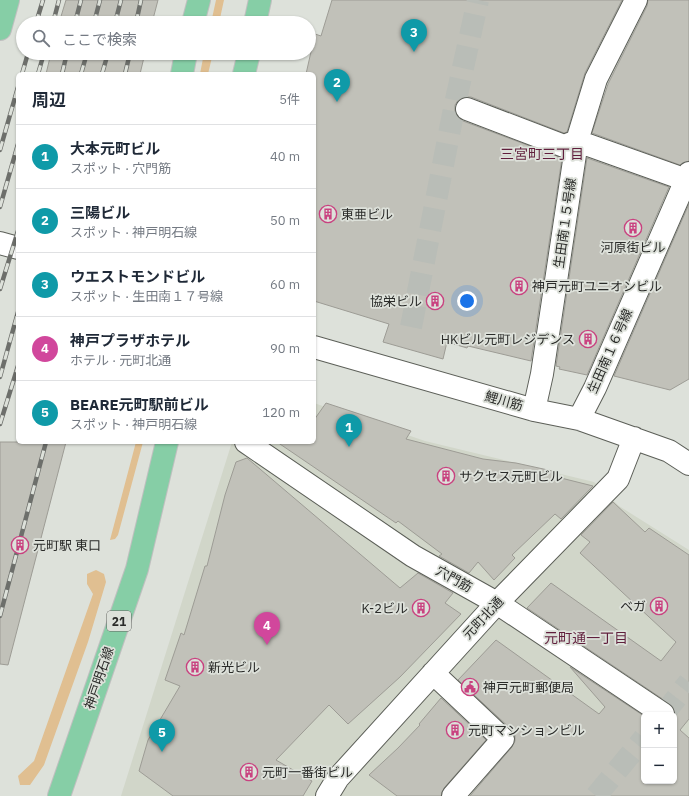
<!DOCTYPE html>
<html lang="ja">
<meta charset="utf-8">
<style>
:root{--surface:#fff;--page:#f6f6f7;--text:#1f2937;--muted:#747a83;--line:#e0e1e3;--accent:#c94280}
body{margin:0;font-family:"IBM Plex Sans","Noto Sans JP",sans-serif;background:var(--page);color:var(--text)}
.controls{position:absolute;right:12px;bottom:12px;display:grid;overflow:hidden;border-radius:6px;box-shadow:0 1px 3px #0004}
.controls button{width:36px;height:36px;display:grid;place-items:center;padding:0;border:0;border-bottom:1px solid var(--line);background:var(--surface);color:var(--text);font:20px sans-serif}
.you{position:absolute;left:467px;top:301px;width:14px;height:14px;margin:-10px;border:3px solid #fff;border-radius:50%;background:#1a73e8;box-shadow:0 0 0 6px #1a73e833}
.badge{display:grid;place-items:center;width:26px;height:26px;border-radius:50%;background:var(--accent);color:#fff;font-size:13px;font-weight:700}
.pin{position:absolute;translate:-50% -33px;filter:drop-shadow(0 1px 2px #0008)}
.pin::after{content:'';position:absolute;top:21px;width:14px;height:12px;background:inherit;clip-path:polygon(0 0,100% 0,50% 100%)}
.list{margin:0;padding:0;list-style:none}
h2{display:flex;justify-content:space-between;align-items:center;height:52px;margin:0;padding:0 16px;font-size:17px}
h2 small{font-size:13px;font-weight:400;color:var(--muted)}
.list li{display:grid;grid-template-columns:26px 1fr auto;gap:12px;align-items:center;box-sizing:border-box;height:64px;padding:0 16px;border-top:1px solid var(--line)}
.list b{display:block;font-size:15px;white-space:nowrap}
.list p{margin:0;font-size:13px;white-space:nowrap;color:var(--muted)}
.list em{font-size:13px;font-style:normal;color:var(--muted)}
.icon{flex:none;width:22px;height:22px;fill:none;stroke:currentColor;stroke-width:2;stroke-linecap:round;stroke-linejoin:round}
.map{position:relative;flex:none;width:689px;height:796px;overflow:hidden}
.search{position:absolute;background:var(--surface);box-shadow:0 1px 3px #0004;left:16px;top:16px;width:300px;height:44px;display:flex;align-items:center;gap:10px;box-sizing:border-box;padding:0 14px;border-radius:22px;color:var(--muted);font-size:15px}
.panel{position:absolute;background:var(--surface);box-shadow:0 1px 3px #0004;left:16px;top:72px;width:300px;height:372px;border-radius:6px}
.map>svg:first-child{display:block}
.built{fill:#d1d6c9;fill-rule:evenodd}
.green{fill:#e0bf91}
.building{fill:#c1c1b9;stroke:#9d9c95}
.lines{fill:none;stroke-linecap:round;stroke-linejoin:round}
.minor-tunnel{stroke:#b9bdb7;stroke-width:22;stroke-dasharray:22 11;stroke-linecap:butt}
.minor-casing{stroke:#5c5f58;stroke-width:24}
.major-casing{stroke:#bfbfbf;stroke-width:24}
.minor{stroke:#fff;stroke-width:22}
.major{stroke:#86cea6;stroke-width:22}
.rail-casing{stroke:#6d6f6b;stroke-width:4.5}
.rail{stroke:#dde1da;stroke-width:3;stroke-dasharray:9;stroke-linecap:butt}
.labels{text-anchor:middle;dominant-baseline:central;stroke-width:3.5;stroke-linejoin:round;paint-order:stroke}
.shield{fill:#dde1da;stroke:#60625e;stroke-width:1}
.shield-label{font-size:12px;font-weight:bold;fill:#2a2b29}
.poi-label{font-size:13px;fill:#2a2b29;stroke:#dde1da;text-anchor:start}
.street-label{font-size:13px;fill:#2a2b29;stroke:#dde1da}
.neighbourhood-label{font-size:14px;fill:#601e3c;stroke:#dde1da}
</style>
<div class="map">
<svg width="689" height="796" viewBox="0 0 689 796">
<rect width="100%" height="100%" fill="#dde1da"/>
<path class="built" d="M 314,403 L 425,441 L 594,482 L 619,506 L 689,550 L 689,796 L 121,796 L 232,442 L 314,442 ZM 644,715 L 674,715 L 674,781 L 644,781 Z"/>
<path class="green" d="M 216,0 L 224,0 L 219,23 L 211,23 Z
M 204,53 L 213,53 L 208,74 L 200,74 Z
M 136,442 L 143,442 L 118,535 L 115,539 L 110,540 Z
M 96,570 L 104,574 L 106,582 L 88,642 L 44,765 L 30,785 L 20,785 L 18,776 L 34,761 L 93,594 L 87,584 L 87,574 Z"/>
<path class="building" d="M 66,0 L 158,0 L 152,23 L 59,23 Z
M 332,0 L 622,0 L 585,73 L 567,132 L 564,133 L 471,97 L 465,97 L 459,99 L 455,105 L 455,111 L 457,117 L 463,121 L 562,158 L 531,361 L 468,346 L 467,348 L 447,342 L 443,359 L 383,342 L 389,324 L 314,301 L 314,74 L 306,74 L 315,34 L 321,36 Z
M 648,0 L 689,0 L 689,161 L 680,165 L 592,133 L 608,84 L 647,6 Z
M 51,53 L 145,53 L 140,74 L 46,74 Z
M 587,158 L 669,187 L 587,375 L 559,369 L 560,367 L 556,366 Z
M 689,204 L 689,379 L 670,390 L 614,376 Z
M 326,403 L 411,431 L 406,439 L 483,459 L 516,463 L 557,472 L 553,476 L 593,486 L 561,519 L 555,514 L 512,555 L 515,558 L 494,580 L 478,562 L 469,573 L 439,556 L 442,554 L 398,521 L 396,523 L 277,442 L 314,442 L 314,420 Z
M 0,442 L 66,442 L 8,665 L 0,664 Z
M 247,458 L 400,588 L 418,573 L 453,593 L 445,603 L 461,614 L 400,677 L 348,724 L 329,705 L 276,760 L 312,781 L 303,796 L 173,796 L 139,771 L 148,740 L 180,686 L 165,680 L 181,633 L 184,635 L 205,566 L 207,566 L 225,495 L 236,462 Z
M 613,502 L 645,532 L 649,528 L 689,555 L 689,719 L 680,730 L 689,738 L 689,796 L 470,796 L 512,747 L 515,741 L 515,735 L 512,730 L 458,680 L 496,640 L 599,714 L 605,707 L 570,667 L 644,716 L 644,781 L 674,781 L 674,719 L 675,714 L 674,708 L 670,704 L 527,608 L 551,583 L 661,661 L 676,642 L 580,553 L 590,542 L 581,535 Z
M 441,698 L 486,740 L 444,788 L 441,796 L 397,796 L 369,775 L 398,748 L 420,725 L 419,724 Z"/>
<g class="lines">
<path class="minor-tunnel" d="M 411,327 L 455,104 L 478,0
M 663,715 L 689,682
M 596,796 L 644,738"/>
<defs>
<path id="minor" d="M 467,109 L 564,146 L 577,141 L 689,181
M 0,243 L 18,248
M 314,347 L 534,410 L 579,419 L 669,451 L 689,464
M 534,410 L 542,374 L 577,141 L 596,79 L 636,0
M 579,419 L 595,388 L 689,173
M 246,442 L 413,556 L 497,603 L 663,714
M 433,673 L 503,739 L 453,796
M 327,796 L 338,778 L 497,603 L 618,479 L 634,438"/>
<path id="major" d="M 193,23 L 199,0
M 255,23 L 260,0
M 0,29 L 8,0
M 182,74 L 186,53
M 244,74 L 249,53
M 59,796 L 137,569 L 167,442"/>
</defs>
<use href="#minor" class="minor-casing"/>
<use href="#major" class="major-casing"/>
<use href="#minor" class="minor"/>
<use href="#major" class="major"/>
<defs>
<path id="rail" d="M 36,23 L 43,0
M 53,23 L 59,0
M 75,23 L 81,0
M 94,23 L 100,0
M 115,23 L 121,0
M 136,23 L 141,0
M 22,74 L 28,53
M 38,74 L 44,53
M 62,74 L 67,53
M 81,74 L 87,53
M 102,74 L 108,53
M 125,74 L 130,53
M 0,150 L 18,87
M 0,207 L 18,144
M 0,289 L 18,231
M 0,377 L 18,312
M 0,424 L 18,366
M 0,616 L 46,442"/>
</defs>
<use href="#rail" class="rail-casing"/>
<use href="#rail" class="rail"/>
</g>
<defs>
<symbol id="building-ring" viewBox="-11 -11 22 22"><circle r="9.5" fill="#dde1da" stroke="#c94280" stroke-width="1.5"/><path d="M-4-6H4V6H1V3H-1V6H-4ZM-2.5-4.3h1.7v1.8h-1.7ZM.8-4.3h1.7v1.8H.8ZM-2.5-1h1.7V.8h-1.7ZM.8-1h1.7V.8H.8Z" fill="#c94280"/></symbol>
<symbol id="civic-ring" viewBox="-11 -11 22 22"><circle r="9.5" fill="#dde1da" stroke="#c94280" stroke-width="1.5"/><path d="M-.6-6.5H3V-4.5H.6V-3L4-1V1h2V6H-6V1h2V-1L-.6-3ZM-1.2 2.5V6h2.4V2.5Z" fill="#c94280"/></symbol>
</defs>
<g fill-rule="evenodd">
<use href="#building-ring" x="318" y="204" width="20" height="20"/>
<use href="#building-ring" x="623" y="218" width="20" height="20"/>
<use href="#building-ring" x="509" y="276" width="20" height="20"/>
<use href="#building-ring" x="425" y="291" width="20" height="20"/>
<use href="#building-ring" x="578" y="329" width="20" height="20"/>
<use href="#building-ring" x="436" y="466" width="20" height="20"/>
<use href="#building-ring" x="10" y="535" width="20" height="20"/>
<use href="#building-ring" x="649" y="596" width="20" height="20"/>
<use href="#building-ring" x="411" y="598" width="20" height="20"/>
<use href="#building-ring" x="185" y="657" width="20" height="20"/>
<use href="#civic-ring" x="460" y="677" width="20" height="20"/>
<use href="#building-ring" x="445" y="720" width="20" height="20"/>
<use href="#building-ring" x="239" y="762" width="20" height="20"/>
</g>
<g class="labels">
<rect class="shield" x="107" y="611" width="24" height="20" rx="3"/>
<g class="shield-label">
<text x="119" y="621">21</text>
</g>
<g class="poi-label">
<text x="341" y="214">東亜ビル</text>
<text x="633" y="247" text-anchor="middle">河原街ビル</text>
<text x="532" y="286">神戸元町ユニオンビル</text>
<text x="422" y="301" text-anchor="end">協栄ビル</text>
<text x="575" y="339" text-anchor="end">HKビル元町レジデンス</text>
<text x="459" y="476">サクセス元町ビル</text>
<text x="33" y="545">元町駅 東口</text>
<text x="646" y="606" text-anchor="end">ベガ</text>
<text x="408" y="608" text-anchor="end">K-2ビル</text>
<text x="208" y="667">新光ビル</text>
<text x="483" y="687">神戸元町郵便局</text>
<text x="468" y="730">元町マンションビル</text>
<text x="262" y="772">元町一番街ビル</text>
</g>
<g class="street-label">
<text transform="translate(565 223) rotate(-82)">生田南１５号線</text>
<text transform="translate(610 351) rotate(-66)">生田南１６号線</text>
<text transform="translate(504 401) rotate(16)">鯉川筋</text>
<text transform="translate(454 579) rotate(29)">穴門筋</text>
<text transform="translate(483 618) rotate(-47)">元町北通</text>
<text transform="translate(99 678) rotate(-71)">神戸明石線</text>
</g>
<g class="neighbourhood-label">
<text x="542" y="154">三宮町三丁目</text>
<text x="586" y="638">元町通一丁目</text>
</g>
</g>
</svg>
<div class="controls">
<button>+</button>
<button>−</button>
</div>
<div class="you"></div>
<div class="pin badge" style="left:349px;top:447px;background:#0f9aa8">1</div>
<div class="pin badge" style="left:337px;top:102px;background:#0f9aa8">2</div>
<div class="pin badge" style="left:414px;top:52px;background:#0f9aa8">3</div>
<div class="pin badge" style="left:267px;top:645px;background:#d1479c">4</div>
<div class="pin badge" style="left:162px;top:752px;background:#0f9aa8">5</div>
<div class="search"><svg class="icon" aria-label="search" viewBox="0 0 24 24"><circle cx="10" cy="10" r="6"/><path d="M15 15l6 6"/></svg>ここで検索</div>
<section class="panel">
<h2>周辺<small>5件</small></h2>
<ul class="list">
<li><span class="badge" style="background:#0f9aa8">1</span><div><b>大本元町ビル</b><p>スポット · 穴門筋</p></div><em>40 m</em></li>
<li><span class="badge" style="background:#0f9aa8">2</span><div><b>三陽ビル</b><p>スポット · 神戸明石線</p></div><em>50 m</em></li>
<li><span class="badge" style="background:#0f9aa8">3</span><div><b>ウエストモンドビル</b><p>スポット · 生田南１７号線</p></div><em>60 m</em></li>
<li><span class="badge" style="background:#d1479c">4</span><div><b>神戸プラザホテル</b><p>ホテル · 元町北通</p></div><em>90 m</em></li>
<li><span class="badge" style="background:#0f9aa8">5</span><div><b>BEARE元町駅前ビル</b><p>スポット · 神戸明石線</p></div><em>120 m</em></li>
</ul>
</section>
</div>
